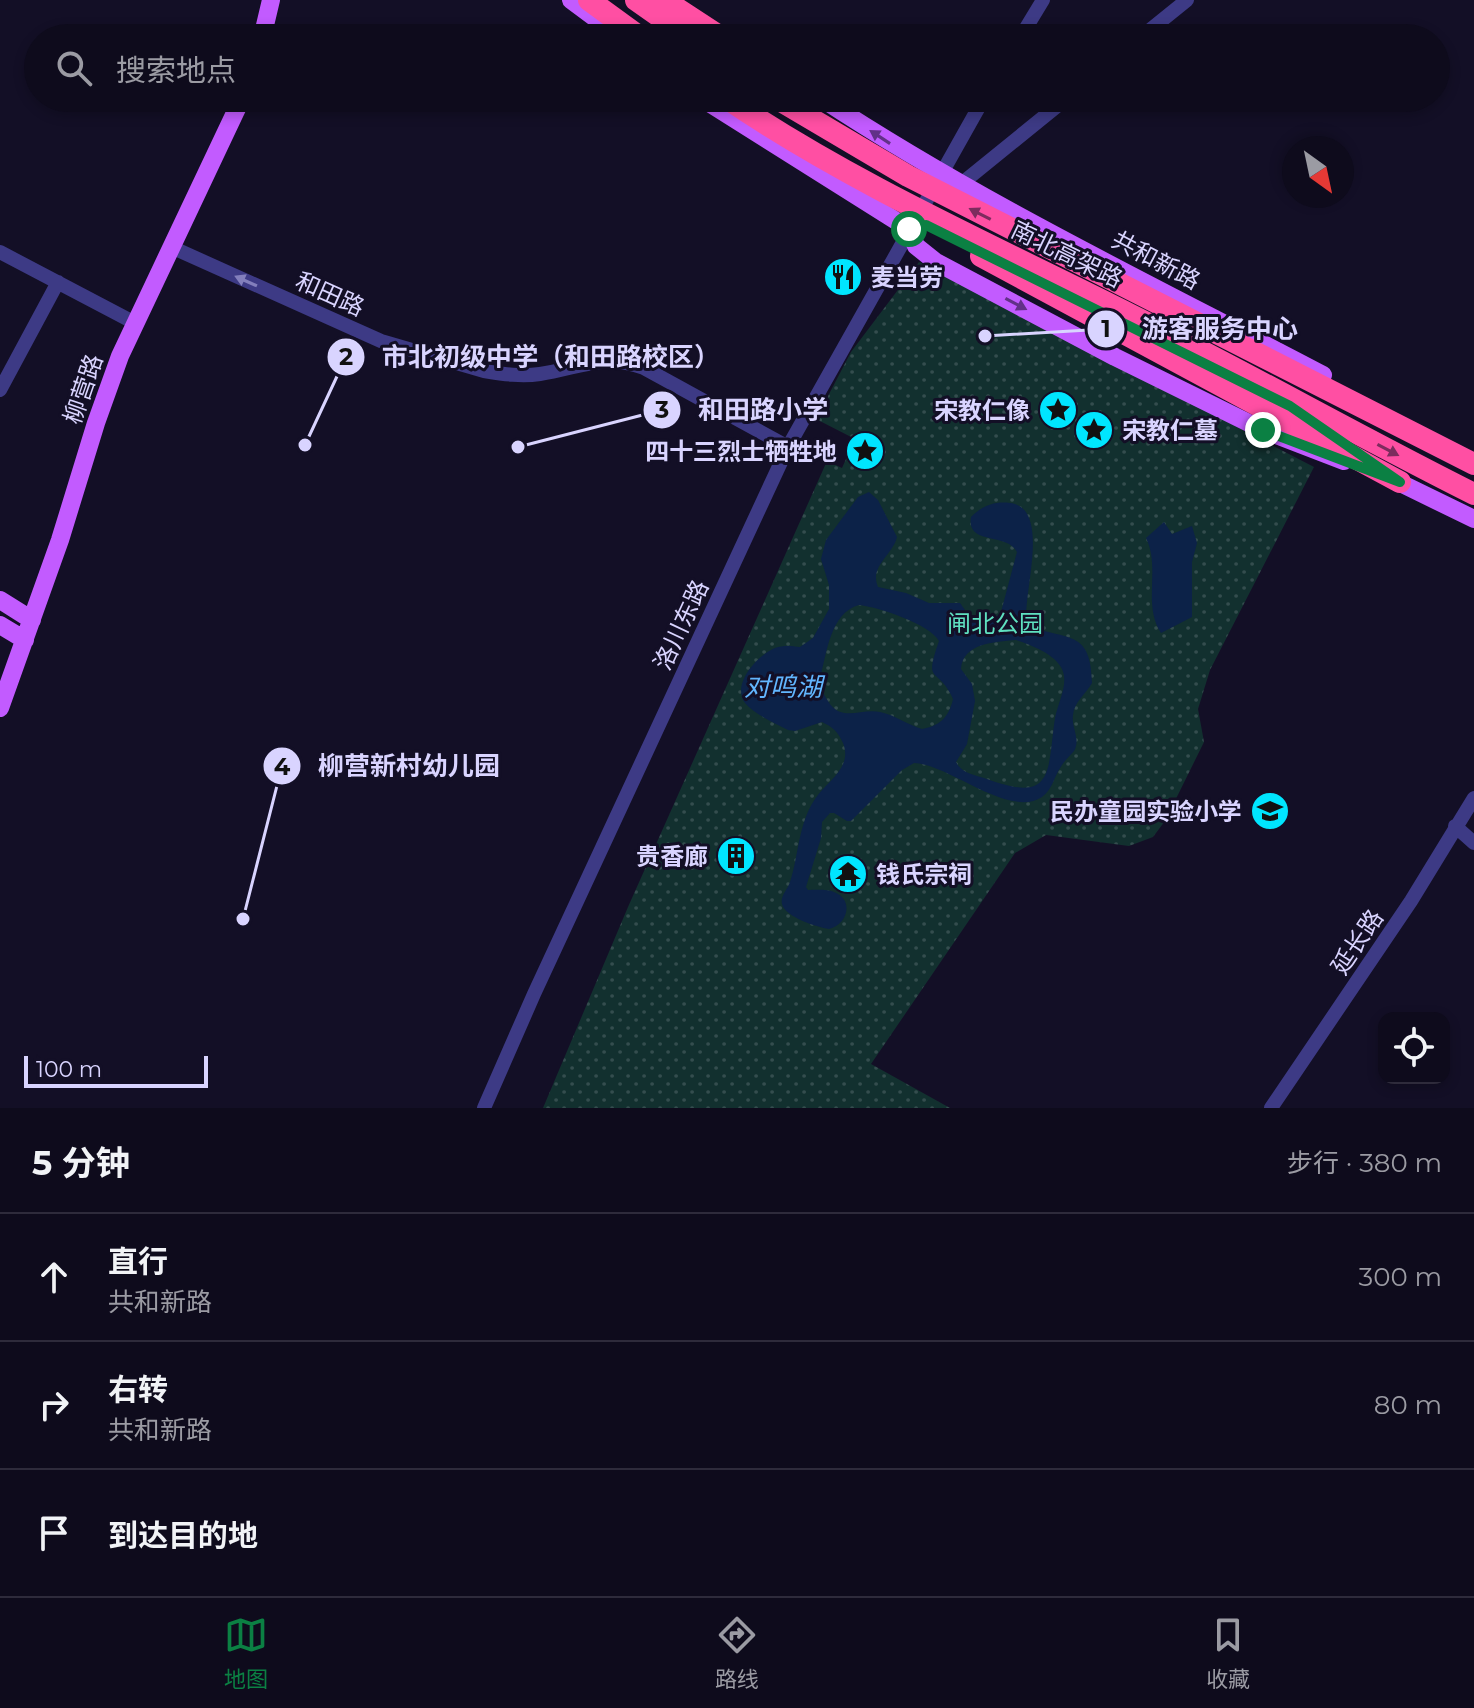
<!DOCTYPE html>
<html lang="zh">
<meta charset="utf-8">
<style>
:root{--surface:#0e0b1c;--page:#171425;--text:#f1f3f6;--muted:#9b9ba3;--line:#2e2b3b;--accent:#0b8043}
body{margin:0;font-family:Montserrat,"Noto Sans SC",sans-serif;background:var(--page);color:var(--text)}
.controls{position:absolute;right:24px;bottom:24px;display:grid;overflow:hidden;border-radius:16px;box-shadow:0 4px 12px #0003}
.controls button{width:72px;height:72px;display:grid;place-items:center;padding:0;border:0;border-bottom:2px solid var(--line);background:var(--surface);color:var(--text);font:40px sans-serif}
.compass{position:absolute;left:1282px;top:136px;width:72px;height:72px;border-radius:50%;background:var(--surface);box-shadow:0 4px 12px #0003;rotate:147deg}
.scale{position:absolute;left:24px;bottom:20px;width:184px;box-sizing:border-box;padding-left:8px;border:4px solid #d9d4ff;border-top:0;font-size:22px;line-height:28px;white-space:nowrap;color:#d9d4ff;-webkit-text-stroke:6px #130f26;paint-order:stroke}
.stop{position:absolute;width:24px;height:24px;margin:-18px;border:6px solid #0b8043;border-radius:50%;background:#fff}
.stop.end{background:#0b8043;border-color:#fff;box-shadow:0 2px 8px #0008}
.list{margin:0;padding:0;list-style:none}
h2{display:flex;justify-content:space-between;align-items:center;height:104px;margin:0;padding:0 32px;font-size:34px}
h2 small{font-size:26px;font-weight:400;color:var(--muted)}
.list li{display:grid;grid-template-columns:52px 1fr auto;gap:24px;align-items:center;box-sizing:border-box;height:128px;padding:0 32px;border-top:2px solid var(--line)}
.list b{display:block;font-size:30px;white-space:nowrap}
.list p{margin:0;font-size:26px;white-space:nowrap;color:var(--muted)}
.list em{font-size:26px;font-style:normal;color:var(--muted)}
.icon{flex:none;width:44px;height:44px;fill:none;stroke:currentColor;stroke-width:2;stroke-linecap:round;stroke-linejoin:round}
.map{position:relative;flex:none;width:1474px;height:1108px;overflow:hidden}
.search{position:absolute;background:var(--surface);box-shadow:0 4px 12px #0003;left:24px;right:24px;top:24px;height:88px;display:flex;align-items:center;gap:20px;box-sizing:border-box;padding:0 28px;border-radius:44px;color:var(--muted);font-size:30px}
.sheet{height:488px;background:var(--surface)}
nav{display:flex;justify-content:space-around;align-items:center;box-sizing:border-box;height:112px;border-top:2px solid var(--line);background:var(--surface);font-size:22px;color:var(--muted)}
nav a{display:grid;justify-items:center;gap:4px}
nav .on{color:var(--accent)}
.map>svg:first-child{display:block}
.park{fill:url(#park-dots)}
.water{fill:#0c2248;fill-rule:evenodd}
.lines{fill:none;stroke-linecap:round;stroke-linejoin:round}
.minor{stroke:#3d3a85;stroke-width:14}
.major{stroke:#c25bff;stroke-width:18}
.highway{stroke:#ff4fa3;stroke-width:22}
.highway-bridge{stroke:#ff4fa3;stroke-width:22}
.oneway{fill:#623188}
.oneway2{fill:#7d2c5e}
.oneway3{fill:#837fbc}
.route{stroke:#0b8043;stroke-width:10}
.labels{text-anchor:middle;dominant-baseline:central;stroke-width:6;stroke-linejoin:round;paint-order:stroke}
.street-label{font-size:24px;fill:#d9d4ff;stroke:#130f26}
.poi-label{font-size:24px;font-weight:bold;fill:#d9d4ff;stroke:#130f26;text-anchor:end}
.park-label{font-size:24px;fill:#5fe0c0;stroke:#130f26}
.water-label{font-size:26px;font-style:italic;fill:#62b6ff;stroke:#130f26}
.leader{fill:none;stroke:#d9d4ff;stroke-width:3}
.callout-dot{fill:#d9d4ff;stroke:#130f26;stroke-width:3}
.mark-label{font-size:24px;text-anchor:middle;font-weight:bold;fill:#111}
.callout-label{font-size:26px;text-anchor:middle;font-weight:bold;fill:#d9d4ff;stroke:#130f26;stroke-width:6;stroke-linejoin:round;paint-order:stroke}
</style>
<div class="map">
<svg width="1474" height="1108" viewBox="0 0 1474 1108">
<defs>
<pattern id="park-dots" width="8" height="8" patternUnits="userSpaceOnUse" patternTransform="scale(2)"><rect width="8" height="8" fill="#12302f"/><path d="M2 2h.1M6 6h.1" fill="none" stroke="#344d4e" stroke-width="1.8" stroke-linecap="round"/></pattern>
</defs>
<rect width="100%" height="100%" fill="#130f26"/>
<path class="park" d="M 919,262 L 1314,467 L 1210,670 L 1198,709 L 1204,742 L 1165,821 L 1153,837 L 1129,846 L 1046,835 L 1015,853 L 871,1064 L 950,1108 L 543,1108 L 628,907 L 827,461 L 842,468 L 855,439 L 816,419 L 851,352 Z"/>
<path class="water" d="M 869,492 L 878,500 L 897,537 C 893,555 869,566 878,587 L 906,593 L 929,603 L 960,603 L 970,617 L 982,624 L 991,622 L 1001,612 L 1017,552 C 1007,532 966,546 971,517 C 982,506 994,501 1010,503 C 1053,508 1021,598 1027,624 L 1030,627 C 1070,640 1091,631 1092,683 C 1086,694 1074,702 1073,715 C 1071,727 1081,739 1074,751 C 1070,756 1065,760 1062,765 C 1054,776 1053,789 1042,797 C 1009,819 949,764 914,763 L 902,770 L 851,821 L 847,821 L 834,813 L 830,813 L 822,822 L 821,838 L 806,887 L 808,890 C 816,890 827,889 834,892 C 855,900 847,925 829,929 C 817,927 785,917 782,904 C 780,896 788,889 790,882 C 799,855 798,824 815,799 C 827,781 853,768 843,743 C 838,732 833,727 822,722 L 795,731 L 788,730 C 775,723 755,715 745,703 C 731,684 758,655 775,648 C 784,645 791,646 800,647 L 813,638 L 829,609 L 829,585 L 821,559 L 826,540 L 858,497 ZM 859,605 C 878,607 930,624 939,641 C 923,687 938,665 953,699 C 949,717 940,726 922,729 C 908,725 895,715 880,712 C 861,708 841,723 828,701 C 823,694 820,686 820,678 C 827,653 830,613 859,605 ZM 1016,640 C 1031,645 1055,654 1062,669 C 1069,684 1058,702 1055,718 C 1047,772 1055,804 987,779 C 975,775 961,773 956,762 L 967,744 L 975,701 L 972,684 L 961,669 C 963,643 994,642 1016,640 Z
M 1164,522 L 1172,534 L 1192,526 L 1197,543 L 1192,562 L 1192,617 L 1161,633 C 1142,604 1161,568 1146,538 Z"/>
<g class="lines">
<path class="minor" d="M 1020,38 L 1043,0
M 1140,38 L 1187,0
M 961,184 L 1067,98
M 171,247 L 381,341 L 484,371 C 503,374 521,377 540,374 C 580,368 603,353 644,368 L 788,447
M 0,252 L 135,323
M 0,390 L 58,282
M 1455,826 L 1474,843
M 484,1108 L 534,994 L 788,447 L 984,98
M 1271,1108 L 1411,901 L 1474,798"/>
<path class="major" d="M 571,0 L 622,38
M 262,38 L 271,0
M 701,98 L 909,229 L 916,246 L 936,262 L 1115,357 L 1263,430 L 1344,461
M 821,98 C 980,203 1154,286 1323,375
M 1390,478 L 1474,519
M 0,600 L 32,620
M 0,625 L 25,640
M 0,708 L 60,540 L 96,423 L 120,356 L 242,98"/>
<path class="highway" d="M 589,0 L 641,38
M 636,0 L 690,38
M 664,0 L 722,38
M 981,256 L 1400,482"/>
<path class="highway-bridge" d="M 726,98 C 853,184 994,246 1131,315 C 1246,372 1358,436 1474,494
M 776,98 L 908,176 L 1474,464"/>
</g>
<defs><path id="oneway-solid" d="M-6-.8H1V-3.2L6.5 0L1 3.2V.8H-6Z" transform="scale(2)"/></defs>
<g class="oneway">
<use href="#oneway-solid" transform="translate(880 137) rotate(-147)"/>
<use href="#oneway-solid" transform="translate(1016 304) rotate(28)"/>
</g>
<g class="oneway2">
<use href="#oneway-solid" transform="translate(980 214) rotate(-153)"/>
<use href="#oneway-solid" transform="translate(1388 450) rotate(28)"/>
</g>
<use class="oneway3" href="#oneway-solid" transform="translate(246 281) rotate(-156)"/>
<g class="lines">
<path class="route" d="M 909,229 L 926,225 L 1290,406 L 1400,482 L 1263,430"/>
</g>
<defs>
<symbol id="restaurant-disc" viewBox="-11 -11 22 22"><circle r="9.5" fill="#00e5ff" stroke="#130f26"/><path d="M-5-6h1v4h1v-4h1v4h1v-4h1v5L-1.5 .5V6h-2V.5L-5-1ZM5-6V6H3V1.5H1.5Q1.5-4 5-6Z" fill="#111"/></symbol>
<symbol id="sight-disc" viewBox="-11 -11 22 22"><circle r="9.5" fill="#00e5ff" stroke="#130f26"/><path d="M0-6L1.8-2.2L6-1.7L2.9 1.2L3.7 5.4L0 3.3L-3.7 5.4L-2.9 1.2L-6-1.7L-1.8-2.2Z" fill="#111"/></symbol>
<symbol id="school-disc" viewBox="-11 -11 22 22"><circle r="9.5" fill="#00e5ff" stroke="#130f26"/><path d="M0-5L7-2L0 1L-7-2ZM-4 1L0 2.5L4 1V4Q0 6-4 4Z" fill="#111"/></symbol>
<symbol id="building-disc" viewBox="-11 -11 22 22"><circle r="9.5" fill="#00e5ff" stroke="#130f26"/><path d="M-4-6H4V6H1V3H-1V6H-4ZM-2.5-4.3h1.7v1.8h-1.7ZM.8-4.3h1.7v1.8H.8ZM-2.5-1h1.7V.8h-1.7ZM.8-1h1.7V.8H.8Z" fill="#111"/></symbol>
<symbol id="temple-disc" viewBox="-11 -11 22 22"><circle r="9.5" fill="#00e5ff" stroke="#130f26"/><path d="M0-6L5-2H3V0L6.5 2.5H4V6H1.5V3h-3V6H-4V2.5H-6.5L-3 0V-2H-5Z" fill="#111"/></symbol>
</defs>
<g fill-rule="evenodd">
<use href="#restaurant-disc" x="821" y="255" width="44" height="44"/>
<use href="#sight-disc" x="1036" y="388" width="44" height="44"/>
<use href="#sight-disc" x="1072" y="408" width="44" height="44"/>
<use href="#sight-disc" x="843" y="429" width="44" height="44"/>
<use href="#school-disc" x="1248" y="789" width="44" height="44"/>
<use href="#building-disc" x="714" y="834" width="44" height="44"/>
<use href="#temple-disc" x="826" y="852" width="44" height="44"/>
</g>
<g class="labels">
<g class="street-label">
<text transform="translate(1067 254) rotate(26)">南北高架路</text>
<text transform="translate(1156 260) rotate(28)">共和新路</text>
<text transform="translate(330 294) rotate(24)">和田路</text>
<text transform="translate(83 389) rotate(-71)">柳营路</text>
<text transform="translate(681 625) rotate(-65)">洛川东路</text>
<text transform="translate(1357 942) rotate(-56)">延长路</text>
</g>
<g class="poi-label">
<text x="871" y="277" text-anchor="start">麦当劳</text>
<text x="1030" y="410">宋教仁像</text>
<text x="1122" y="430" text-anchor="start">宋教仁墓</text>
<text x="837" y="451">四十三烈士牺牲地</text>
<text x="1242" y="811">民办童园实验小学</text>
<text x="708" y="856">贵香廊</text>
<text x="876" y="874" text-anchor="start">钱氏宗祠</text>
</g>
<g class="park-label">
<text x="995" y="623">闸北公园</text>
</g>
<g class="water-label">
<text x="783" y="687">对鸣湖</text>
</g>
</g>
<path class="leader" d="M985 336L1106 329M305 445L346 357M518 447L662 410M243 919L282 766"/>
<g class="callout-dot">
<circle cx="985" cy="336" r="8"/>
<circle cx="305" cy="445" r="8"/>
<circle cx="518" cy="447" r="8"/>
<circle cx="243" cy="919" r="8"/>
<circle cx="1106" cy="329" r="20"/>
<circle cx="346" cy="357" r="20"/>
<circle cx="662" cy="410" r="20"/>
<circle cx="282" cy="766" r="20"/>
</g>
<g class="mark-label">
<text x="1106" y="337">1</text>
<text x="346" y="365">2</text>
<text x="662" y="418">3</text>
<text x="282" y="775">4</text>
</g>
<g class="callout-label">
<text x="1220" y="338">游客服务中心</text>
<text x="551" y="366">市北初级中学（和田路校区）</text>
<text x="763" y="419">和田路小学</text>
<text x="409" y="775">柳营新村幼儿园</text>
</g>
</svg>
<div class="controls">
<button><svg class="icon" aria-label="locate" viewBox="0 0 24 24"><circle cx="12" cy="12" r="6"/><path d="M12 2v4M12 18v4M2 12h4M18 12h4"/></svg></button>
</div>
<svg class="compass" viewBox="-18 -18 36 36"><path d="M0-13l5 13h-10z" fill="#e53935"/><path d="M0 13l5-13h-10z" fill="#9b9ba3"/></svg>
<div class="scale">100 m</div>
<div class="stop" style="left:909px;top:229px"></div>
<div class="stop end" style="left:1263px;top:430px"></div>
<div class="search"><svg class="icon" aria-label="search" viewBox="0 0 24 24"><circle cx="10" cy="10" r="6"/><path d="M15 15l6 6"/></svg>搜索地点</div>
</div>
<section class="sheet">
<h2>5 分钟<small>步行 · 380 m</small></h2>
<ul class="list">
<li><svg class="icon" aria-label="ahead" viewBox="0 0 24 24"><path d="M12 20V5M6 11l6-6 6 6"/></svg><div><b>直行</b><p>共和新路</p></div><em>300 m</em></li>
<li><svg class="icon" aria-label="right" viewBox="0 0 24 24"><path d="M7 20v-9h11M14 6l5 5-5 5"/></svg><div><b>右转</b><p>共和新路</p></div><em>80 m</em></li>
<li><svg class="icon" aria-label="arrive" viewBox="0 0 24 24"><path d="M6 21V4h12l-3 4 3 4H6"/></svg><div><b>到达目的地</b></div></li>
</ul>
</section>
<nav>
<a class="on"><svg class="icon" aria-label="map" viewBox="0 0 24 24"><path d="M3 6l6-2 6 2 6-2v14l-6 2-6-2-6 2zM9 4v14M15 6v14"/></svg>地图</a>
<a><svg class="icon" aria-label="directions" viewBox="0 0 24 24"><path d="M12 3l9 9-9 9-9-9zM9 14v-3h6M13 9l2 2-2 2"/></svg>路线</a>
<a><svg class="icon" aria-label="saved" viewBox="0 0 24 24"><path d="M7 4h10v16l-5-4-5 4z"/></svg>收藏</a>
</nav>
